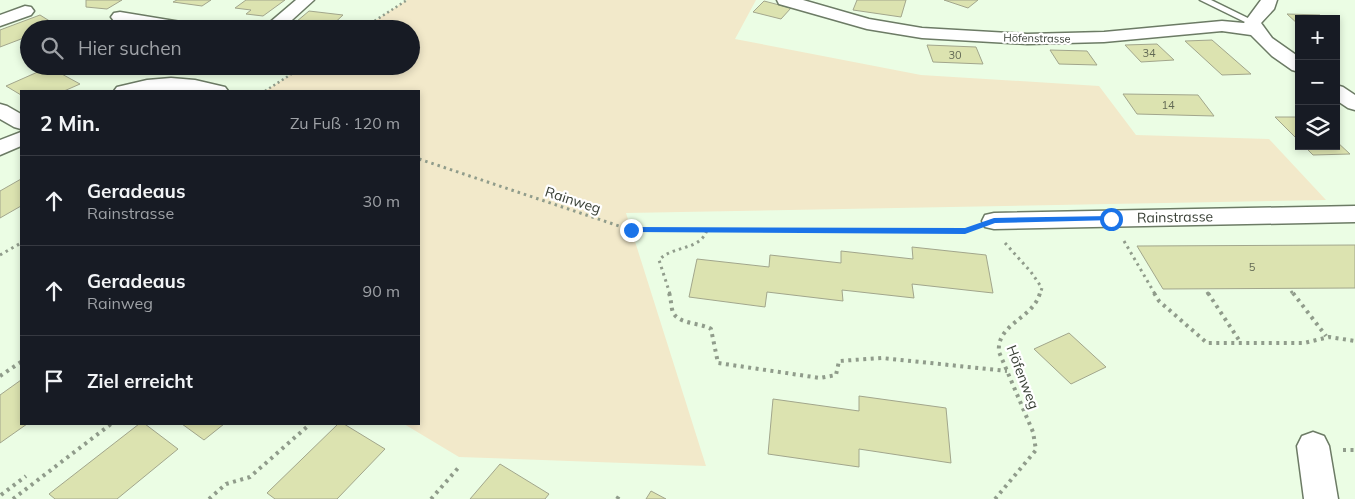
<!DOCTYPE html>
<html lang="de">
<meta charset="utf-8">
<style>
:root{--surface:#171b24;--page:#242831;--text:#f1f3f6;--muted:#9ea1a6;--line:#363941}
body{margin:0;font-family:Mulish,sans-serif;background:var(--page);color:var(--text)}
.controls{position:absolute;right:15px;top:15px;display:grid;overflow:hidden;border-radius:0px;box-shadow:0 2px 8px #0003}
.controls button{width:45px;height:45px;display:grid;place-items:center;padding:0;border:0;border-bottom:1px solid var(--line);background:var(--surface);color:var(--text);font:25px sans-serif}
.stop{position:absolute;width:15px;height:15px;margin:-11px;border:4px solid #1a73e8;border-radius:50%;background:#fff}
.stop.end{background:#1a73e8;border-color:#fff;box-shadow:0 1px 5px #0008}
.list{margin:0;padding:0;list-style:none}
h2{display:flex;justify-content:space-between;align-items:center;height:65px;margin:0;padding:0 20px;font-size:21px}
h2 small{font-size:16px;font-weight:400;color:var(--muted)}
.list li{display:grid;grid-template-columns:32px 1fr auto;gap:15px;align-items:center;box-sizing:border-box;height:90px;padding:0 20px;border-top:1px solid var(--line)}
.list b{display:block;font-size:19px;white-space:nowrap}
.list p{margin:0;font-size:16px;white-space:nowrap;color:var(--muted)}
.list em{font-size:16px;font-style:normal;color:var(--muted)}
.icon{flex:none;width:28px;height:28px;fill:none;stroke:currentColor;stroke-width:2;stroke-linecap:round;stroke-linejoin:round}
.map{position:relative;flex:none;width:1355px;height:499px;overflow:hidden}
.search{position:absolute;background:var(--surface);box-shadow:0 2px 8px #0003;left:20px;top:20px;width:400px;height:55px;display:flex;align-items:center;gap:12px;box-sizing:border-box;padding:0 18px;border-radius:28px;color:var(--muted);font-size:19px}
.panel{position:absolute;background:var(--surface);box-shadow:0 2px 8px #0003;left:20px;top:90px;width:400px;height:335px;border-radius:0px}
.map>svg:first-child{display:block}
.green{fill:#f2e9ca}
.building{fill:#dce3b0;stroke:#a2a68c}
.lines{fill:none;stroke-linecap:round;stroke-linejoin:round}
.service-casing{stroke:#6c7b65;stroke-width:3}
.minor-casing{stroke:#6c7b65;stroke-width:3}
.path-far2{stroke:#909c8b;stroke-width:2.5;stroke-dasharray:2 3;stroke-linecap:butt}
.path-far1{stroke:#909c8b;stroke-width:3;stroke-dasharray:2.5 4;stroke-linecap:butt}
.path{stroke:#909c8b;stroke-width:4;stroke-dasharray:3 4.5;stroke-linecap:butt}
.service{fill:#fff;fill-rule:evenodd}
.minor{fill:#fff;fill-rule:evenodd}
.route{fill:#1a73e8}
.labels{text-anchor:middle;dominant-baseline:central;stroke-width:4.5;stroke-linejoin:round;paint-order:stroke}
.far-street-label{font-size:11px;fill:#383f35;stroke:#fff}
.number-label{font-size:11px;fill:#616854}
.street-label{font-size:14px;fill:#383f35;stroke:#fff}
</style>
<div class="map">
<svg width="1355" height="499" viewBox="0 0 1355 499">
<rect width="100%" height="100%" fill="#ebfde4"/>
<path class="green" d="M 407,0 L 756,0 L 735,39 L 921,75 L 1099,86 L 1136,135 L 1269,139 L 1326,200 L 626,213 L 706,466 L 459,457 L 404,424 L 419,424 L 419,91 L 265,91 L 304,66 L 411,66 L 411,29 L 362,29 Z"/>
<path class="building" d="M 86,0 L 122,0 L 107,9 L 86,7 Z
M 177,0 L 211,0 L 202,6 L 173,2 Z
M 246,0 L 285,0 L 263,16 L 246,14 L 251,10 L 235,8 Z
M 857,0 L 906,0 L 901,17 L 853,10 Z
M 944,0 L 978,0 L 968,8 Z
M 764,1 L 791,8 L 781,19 L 753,12 Z
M 309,11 L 343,15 L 328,29 L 290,27 Z
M 1287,14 L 1320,15 L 1324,19 L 1299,19 L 1299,25 Z
M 40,15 L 56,25 L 46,29 L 29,29 L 29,36 L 0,47 L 0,30 Z
M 1212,40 L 1251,74 L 1222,75 L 1185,41 Z
M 1157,44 L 1174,60 L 1141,62 L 1125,45 Z
M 927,45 L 976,47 L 983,64 L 933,62 Z
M 1050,50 L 1087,51 L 1097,65 L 1059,64 Z
M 49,67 L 80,84 L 64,91 L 21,91 L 21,95 L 6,86 Z
M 1123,94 L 1198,95 L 1214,116 L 1137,114 Z
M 1275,117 L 1299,117 L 1299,141 Z
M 1336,141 L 1350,154 L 1313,155 L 1304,146 L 1336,146 Z
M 21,179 L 21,206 L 0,218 L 0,191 Z
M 1355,245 L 1355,288 L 1163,289 L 1137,246 Z
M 912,247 L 986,255 L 993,293 L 912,284 L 914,298 L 842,290 L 843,301 L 767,292 L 765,307 L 689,297 L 697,259 L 769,267 L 770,255 L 841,263 L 841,251 L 913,259 Z
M 1069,333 L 1106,367 L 1071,384 L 1034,349 Z
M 21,380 L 21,424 L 27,424 L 0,443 L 0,395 Z
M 859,396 L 946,408 L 951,463 L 859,449 L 859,467 L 768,454 L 773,399 L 859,411 Z
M 139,424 L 145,424 L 178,449 L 117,499 L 55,499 L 49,494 Z
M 182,424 L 224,424 L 204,440 Z
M 338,424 L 344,424 L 385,449 L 337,499 L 275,499 L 267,493 Z
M 500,464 L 549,494 L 545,499 L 470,499 Z
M 651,491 L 666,499 L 646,499 Z"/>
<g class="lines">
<defs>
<path id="service" d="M 1200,0 L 1211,0 L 1256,22 L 1249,24 Z"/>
<path id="minor" d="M 296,0 L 314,0 L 282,29 L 262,29 Z
M 777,0 L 803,0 L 869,19 L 922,28 L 1027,34 L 1104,32 L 1222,21 L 1244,23 L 1261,0 L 1277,0 L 1274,9 L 1261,23 L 1272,38 L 1299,57 L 1299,72 L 1292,70 L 1272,56 L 1251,35 L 1222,31 L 1104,42 L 1027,44 L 922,38 L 867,29 L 779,4 Z
M 25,6 L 31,7 L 34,11 L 31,15 L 0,26 L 0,15 Z
M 120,12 L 193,24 L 199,25 L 202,29 L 159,29 L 114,21 L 111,17 L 114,13 Z
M 171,78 L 195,80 L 225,87 L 228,91 L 114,91 L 117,87 L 147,80 Z
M 1336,85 L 1343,87 L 1355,95 L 1355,110 L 1348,108 L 1336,100 Z
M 0,104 L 7,106 L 21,114 L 21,129 L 14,127 L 0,119 Z
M 21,132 L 21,146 L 0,155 L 0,140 Z
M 1355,206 L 1355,222 L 994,229 L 985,227 L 982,221 L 985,215 L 994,213 Z
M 1313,432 L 1324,436 L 1329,446 L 1338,499 L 1304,499 L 1297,446 L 1302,436 Z"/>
</defs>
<use href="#service" class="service-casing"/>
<use href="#minor" class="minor-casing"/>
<path class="path-far2" d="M 362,29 L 407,0
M 265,91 L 304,66"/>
<path class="path-far1" d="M 419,159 L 631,230 L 965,231 L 971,229
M 1124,241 L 1155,294
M 1005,243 L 1031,272 L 1042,288 L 1040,294
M 0,255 L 21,243
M 1291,291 L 1293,294
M 1207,292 L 1208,294
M 670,294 L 659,260 C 673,245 700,251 707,230"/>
<path class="path" d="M 669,293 C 671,299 671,304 672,309 C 675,325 700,322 711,329 L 718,363 L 820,378 L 836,375 L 839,361 L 882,358 L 1007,371
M 1154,293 L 1159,301 L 1207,343 L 1304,343 L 1329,337 L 1355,341
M 1208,293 L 1241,343
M 1293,293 L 1326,336
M 0,376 L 21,362
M 1343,450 L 1355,450
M 1,495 L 26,476
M 13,499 L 111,424
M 209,499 L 226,484 L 250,477 L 309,425
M 431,499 L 459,467
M 617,499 L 621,493
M 995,499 L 1036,450 L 1033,432 L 999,352 C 996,324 1033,319 1040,293"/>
<use href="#service" class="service"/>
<use href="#minor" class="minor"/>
</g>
<path class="route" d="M 1111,216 L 1115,219 L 1114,220 L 995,223 L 965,234 L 631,232 L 627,230 L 631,227 L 965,228 L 994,218 Z"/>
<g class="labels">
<g class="far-street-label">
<text transform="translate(1037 38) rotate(1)">Höfenstrasse</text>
</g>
<g class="number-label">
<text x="1149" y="53">34</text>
<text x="955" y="55">30</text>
<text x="1168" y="105">14</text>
<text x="1252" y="267">5</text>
</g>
<g class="street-label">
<text transform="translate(573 200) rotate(18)">Rainweg</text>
<text transform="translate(1175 217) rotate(-1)">Rainstrasse</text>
<text transform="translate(1023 377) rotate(69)">Höfenweg</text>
</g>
</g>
</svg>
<div class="controls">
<button>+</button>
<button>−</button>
<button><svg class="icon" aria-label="layers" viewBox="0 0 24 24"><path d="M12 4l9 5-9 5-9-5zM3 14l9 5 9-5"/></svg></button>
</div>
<div class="stop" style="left:1111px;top:219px"></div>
<div class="stop end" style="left:631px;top:230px"></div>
<div class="search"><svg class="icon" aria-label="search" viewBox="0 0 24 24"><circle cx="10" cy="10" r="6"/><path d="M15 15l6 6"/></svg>Hier suchen</div>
<section class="panel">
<h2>2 Min.<small>Zu Fuß · 120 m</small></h2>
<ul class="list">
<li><svg class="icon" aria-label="ahead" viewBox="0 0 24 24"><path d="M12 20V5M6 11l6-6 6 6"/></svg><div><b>Geradeaus</b><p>Rainstrasse</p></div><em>30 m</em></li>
<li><svg class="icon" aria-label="ahead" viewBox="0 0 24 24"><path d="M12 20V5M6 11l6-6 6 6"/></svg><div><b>Geradeaus</b><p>Rainweg</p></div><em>90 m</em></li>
<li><svg class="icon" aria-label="arrive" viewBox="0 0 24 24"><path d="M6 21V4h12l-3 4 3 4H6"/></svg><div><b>Ziel erreicht</b></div></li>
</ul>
</section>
</div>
